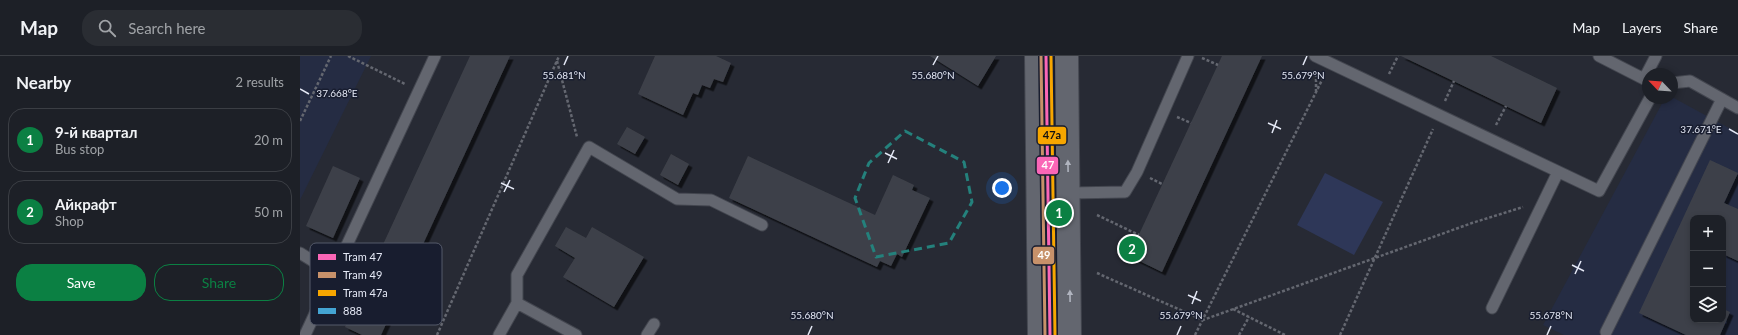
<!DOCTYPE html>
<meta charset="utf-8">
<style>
:root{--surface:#1d2027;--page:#2a2d33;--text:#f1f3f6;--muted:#a0a3a7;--line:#3b3e44;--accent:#0b8043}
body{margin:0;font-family:Lato,sans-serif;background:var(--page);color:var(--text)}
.controls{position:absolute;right:12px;bottom:12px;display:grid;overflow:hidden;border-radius:8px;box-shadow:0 2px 6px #0003}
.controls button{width:36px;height:36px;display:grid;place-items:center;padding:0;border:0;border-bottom:1px solid var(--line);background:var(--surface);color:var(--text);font:20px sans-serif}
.compass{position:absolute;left:1342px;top:12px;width:36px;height:36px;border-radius:50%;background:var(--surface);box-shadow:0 2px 6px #0003;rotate:295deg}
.you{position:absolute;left:702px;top:132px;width:14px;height:14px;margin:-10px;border:3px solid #fff;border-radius:50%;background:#1a73e8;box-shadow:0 0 0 6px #1a73e833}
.badge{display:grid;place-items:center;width:26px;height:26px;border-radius:50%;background:var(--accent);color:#fff;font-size:13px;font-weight:700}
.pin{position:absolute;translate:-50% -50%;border:2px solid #fff;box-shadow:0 1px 4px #0006}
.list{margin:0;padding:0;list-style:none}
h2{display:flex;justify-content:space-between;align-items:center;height:52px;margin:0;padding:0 16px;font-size:17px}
h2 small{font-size:13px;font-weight:400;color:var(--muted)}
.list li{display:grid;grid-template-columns:26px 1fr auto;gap:12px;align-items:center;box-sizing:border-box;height:64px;margin:0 8px 8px;padding:0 8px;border:1px solid var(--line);border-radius:16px}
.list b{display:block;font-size:15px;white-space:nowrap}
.list p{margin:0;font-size:13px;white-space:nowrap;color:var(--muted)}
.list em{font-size:13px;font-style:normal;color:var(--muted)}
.actions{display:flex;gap:8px;padding:12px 16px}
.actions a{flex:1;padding:9px 0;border:1px solid var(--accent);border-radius:16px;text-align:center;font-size:14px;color:var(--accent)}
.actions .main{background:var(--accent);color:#fff}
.icon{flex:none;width:22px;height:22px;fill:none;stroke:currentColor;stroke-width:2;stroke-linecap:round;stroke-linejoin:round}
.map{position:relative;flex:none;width:1438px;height:279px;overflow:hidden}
header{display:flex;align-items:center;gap:24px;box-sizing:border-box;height:56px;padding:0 20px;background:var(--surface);border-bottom:1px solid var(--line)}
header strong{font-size:19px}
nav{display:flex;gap:22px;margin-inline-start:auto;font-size:14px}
.search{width:280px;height:36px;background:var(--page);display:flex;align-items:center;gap:10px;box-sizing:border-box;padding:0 14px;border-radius:16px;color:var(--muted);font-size:15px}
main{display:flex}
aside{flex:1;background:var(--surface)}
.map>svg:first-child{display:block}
.built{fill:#252c43;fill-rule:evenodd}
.green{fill:#2e3758}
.building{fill:#3e4149;filter:url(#shadow)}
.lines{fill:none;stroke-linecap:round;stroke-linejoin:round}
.service-casing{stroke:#43464f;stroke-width:13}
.tertiary-casing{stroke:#43464f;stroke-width:24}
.path{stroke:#646770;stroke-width:2.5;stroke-dasharray:3 2;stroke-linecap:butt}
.service{stroke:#63666f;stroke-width:11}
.tertiary{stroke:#63666f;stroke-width:22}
.bus-1-casing{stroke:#181d2f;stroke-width:6}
.bus-1{stroke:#44a4d3;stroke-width:3}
.tram-1-casing{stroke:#181d2f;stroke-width:6}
.tram-2-casing{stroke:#181d2f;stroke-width:6}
.tram-3-casing{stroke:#181d2f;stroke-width:6}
.tram-1{stroke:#fa66b7;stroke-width:3}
.tram-2{stroke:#c7916a;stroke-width:3}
.tram-3{stroke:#f7a600;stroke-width:3}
.oneway{fill:#b0b4bf}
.marked{fill:none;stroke:#24817c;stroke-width:3;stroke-dasharray:8 5;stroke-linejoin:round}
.ticks{fill:none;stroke:#e4e8f5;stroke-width:1.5}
.key{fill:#181d2f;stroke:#555a6a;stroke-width:1}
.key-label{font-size:11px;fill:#e4e8f5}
.ticks-label{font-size:10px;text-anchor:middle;fill:#e4e8f5;stroke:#181d2f;stroke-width:3;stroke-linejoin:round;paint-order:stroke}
.line-badge{stroke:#181d2f;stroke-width:1.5}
.badge-label{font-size:11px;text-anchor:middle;font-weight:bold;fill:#fff}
.pale-badge-label{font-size:11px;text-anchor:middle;font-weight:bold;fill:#111}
</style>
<header>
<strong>Map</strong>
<div class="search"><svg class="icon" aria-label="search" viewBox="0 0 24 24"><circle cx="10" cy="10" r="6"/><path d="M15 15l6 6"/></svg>Search here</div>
<nav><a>Map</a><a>Layers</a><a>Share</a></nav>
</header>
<main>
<aside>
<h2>Nearby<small>2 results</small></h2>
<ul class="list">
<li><span class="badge">1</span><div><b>9-й квартал</b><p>Bus stop</p></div><em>20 m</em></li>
<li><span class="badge">2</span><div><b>Айкрафт</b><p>Shop</p></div><em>50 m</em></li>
</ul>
<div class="actions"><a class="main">Save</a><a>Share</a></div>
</aside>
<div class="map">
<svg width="1438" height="279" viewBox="0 0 1438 279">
<defs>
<filter id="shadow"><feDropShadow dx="3.5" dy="3.5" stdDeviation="0" flood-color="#0009"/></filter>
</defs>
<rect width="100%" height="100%" fill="#272a34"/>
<path class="built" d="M 0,0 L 71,0 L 0,144 Z
M 1372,41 L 1438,77 L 1438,279 L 1264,279 L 1243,269 L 1365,42 ZM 1393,162 L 1423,162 L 1423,264 L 1393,264 Z"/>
<path class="green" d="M 1025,117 L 1083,146 L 1054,199 L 997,169 Z"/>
<path class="building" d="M 170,0 L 210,0 L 81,279 L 62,279 L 45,271 Z
M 355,0 L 416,0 L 431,7 L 423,26 L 414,23 L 410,32 L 402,29 L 398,39 L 393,37 L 383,59 L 338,38 Z
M 630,0 L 696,0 L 678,30 Z
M 922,0 L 962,0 L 862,216 L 829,200 Z
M 1101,0 L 1191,0 L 1257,32 L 1241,67 Z
M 327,71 L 345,81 L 335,98 L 317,88 Z
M 371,98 L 389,108 L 378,129 L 360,119 Z
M 448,100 L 575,159 L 593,119 L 614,129 L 612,134 L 630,142 L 602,201 L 597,198 L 591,210 L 580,205 L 577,211 L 429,142 Z
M 1410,104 L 1438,117 L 1424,147 L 1438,153 L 1438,205 L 1423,198 L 1423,162 L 1393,162 L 1393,264 L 1423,264 L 1423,253 L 1430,256 L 1420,279 L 1386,279 L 1339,257 Z
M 33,110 L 60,122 L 33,182 L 6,170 Z
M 266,171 L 286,182 L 292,171 L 344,201 L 314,251 L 263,221 L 275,202 L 255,190 Z"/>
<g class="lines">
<defs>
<path id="service" d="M 752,0 L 755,279
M 1015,0 L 1299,135 L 1350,42
M 1299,0 L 1348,25
M 1344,23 L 1356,0
M 1372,27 L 1390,25 L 1438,52
M 769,137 L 825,136 L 837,116 L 888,0
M 0,197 L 34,218
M 217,247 L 276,279
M 1192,252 L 1258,116
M 1306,276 L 1422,43
M 5,279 L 135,0
M 199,279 L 217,247 L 217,219 L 289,91 L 377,143 L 411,144 L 462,169
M 347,279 L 354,268"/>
<path id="tertiary" d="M 736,0 L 739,279
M 767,0 L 770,279"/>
</defs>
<use href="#service" class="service-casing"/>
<use href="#tertiary" class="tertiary-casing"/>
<path class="path" d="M 48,0 L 105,28
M 902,2 L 918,9
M 257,5 L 277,81
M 1016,18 L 1016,35
M 1089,18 L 1098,0
M 1145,45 L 1154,25
M 877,61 L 891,67
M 0,65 L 31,0
M 1196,69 L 1206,50
M 850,122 L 862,128
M 797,159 L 839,179
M 797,217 L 903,264 L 1172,167 L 1223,151
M 933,253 L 985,279
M 137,279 L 259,0
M 895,279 L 1024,20
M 939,279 L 949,261
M 1040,279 L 1133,73"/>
<use href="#service" class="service"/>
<use href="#tertiary" class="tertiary"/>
<defs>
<path id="bus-1" d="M 752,0 L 755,279"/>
</defs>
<use href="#bus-1" class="bus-1-casing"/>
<use href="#bus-1" class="bus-1"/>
<defs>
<path id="tram-1" d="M 746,0 L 750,279"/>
<path id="tram-2" d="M 741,0 L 745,279"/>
<path id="tram-3" d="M 751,0 L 755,279"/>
</defs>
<use href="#tram-1" class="tram-1-casing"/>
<use href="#tram-2" class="tram-2-casing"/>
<use href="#tram-3" class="tram-3-casing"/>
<use href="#tram-1" class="tram-1"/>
<use href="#tram-2" class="tram-2"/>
<use href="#tram-3" class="tram-3"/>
</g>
<defs><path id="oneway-solid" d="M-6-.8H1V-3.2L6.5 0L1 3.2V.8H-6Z"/></defs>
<g class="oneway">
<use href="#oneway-solid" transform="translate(768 110) rotate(-91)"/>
<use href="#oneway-solid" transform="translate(770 240) rotate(-91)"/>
</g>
<path class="marked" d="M 605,75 L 664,106 L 672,146 L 649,187 L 576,201 L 555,142 L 569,107 Z"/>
<path class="ticks" d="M 264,9 L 268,0M 633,9 L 638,0M 1003,9 L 1007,0M 0,33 L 9,38M 968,67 L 981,73M 1429,73 L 1438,78M 972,77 L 977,64M 585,97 L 597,103M 588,107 L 594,94M 201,127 L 214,133M 204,136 L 210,124M 1272,209 L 1284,215M 1275,218 L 1281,205M 888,239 L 901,245M 892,248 L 897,235M 508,279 L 512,270M 877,279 L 881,270M 1247,279 L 1251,270"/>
<rect x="10" y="187" width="132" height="82" rx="6" class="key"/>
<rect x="18" y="198" width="18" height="6" fill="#fa66b7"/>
<rect x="18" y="216" width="18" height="6" fill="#c7916a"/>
<rect x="18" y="234" width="18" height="6" fill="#f7a600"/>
<rect x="18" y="252" width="18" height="6" fill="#44a4d3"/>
<g class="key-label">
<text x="43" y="205">Tram 47</text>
<text x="43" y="223">Tram 49</text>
<text x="43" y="241">Tram 47а</text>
<text x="43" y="259">888</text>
</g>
<g class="ticks-label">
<text x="264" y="23">55.681°N</text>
<text x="633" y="23">55.680°N</text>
<text x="1003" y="23">55.679°N</text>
<text x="37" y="41">37.668°E</text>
<text x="1401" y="77">37.671°E</text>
<text x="512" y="263">55.680°N</text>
<text x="881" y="263">55.679°N</text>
<text x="1251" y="263">55.678°N</text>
</g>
<g class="line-badge">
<rect x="737" y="70" width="30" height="19" rx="4" fill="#f7a600"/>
<rect x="736" y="100" width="23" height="19" rx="4" fill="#fa66b7"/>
<rect x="732" y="190" width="23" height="19" rx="4" fill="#c7916a"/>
</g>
<g class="badge-label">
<text x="748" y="113">47</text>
<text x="744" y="203">49</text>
</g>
<g class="pale-badge-label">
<text x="752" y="83">47а</text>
</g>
</svg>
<div class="controls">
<button>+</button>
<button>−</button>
<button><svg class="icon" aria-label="layers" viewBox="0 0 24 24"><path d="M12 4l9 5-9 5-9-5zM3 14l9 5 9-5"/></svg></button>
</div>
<svg class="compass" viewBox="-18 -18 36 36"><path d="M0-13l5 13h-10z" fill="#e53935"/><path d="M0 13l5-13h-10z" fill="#a0a3a7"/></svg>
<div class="you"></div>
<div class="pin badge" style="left:759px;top:157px">1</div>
<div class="pin badge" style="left:832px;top:193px">2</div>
</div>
</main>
